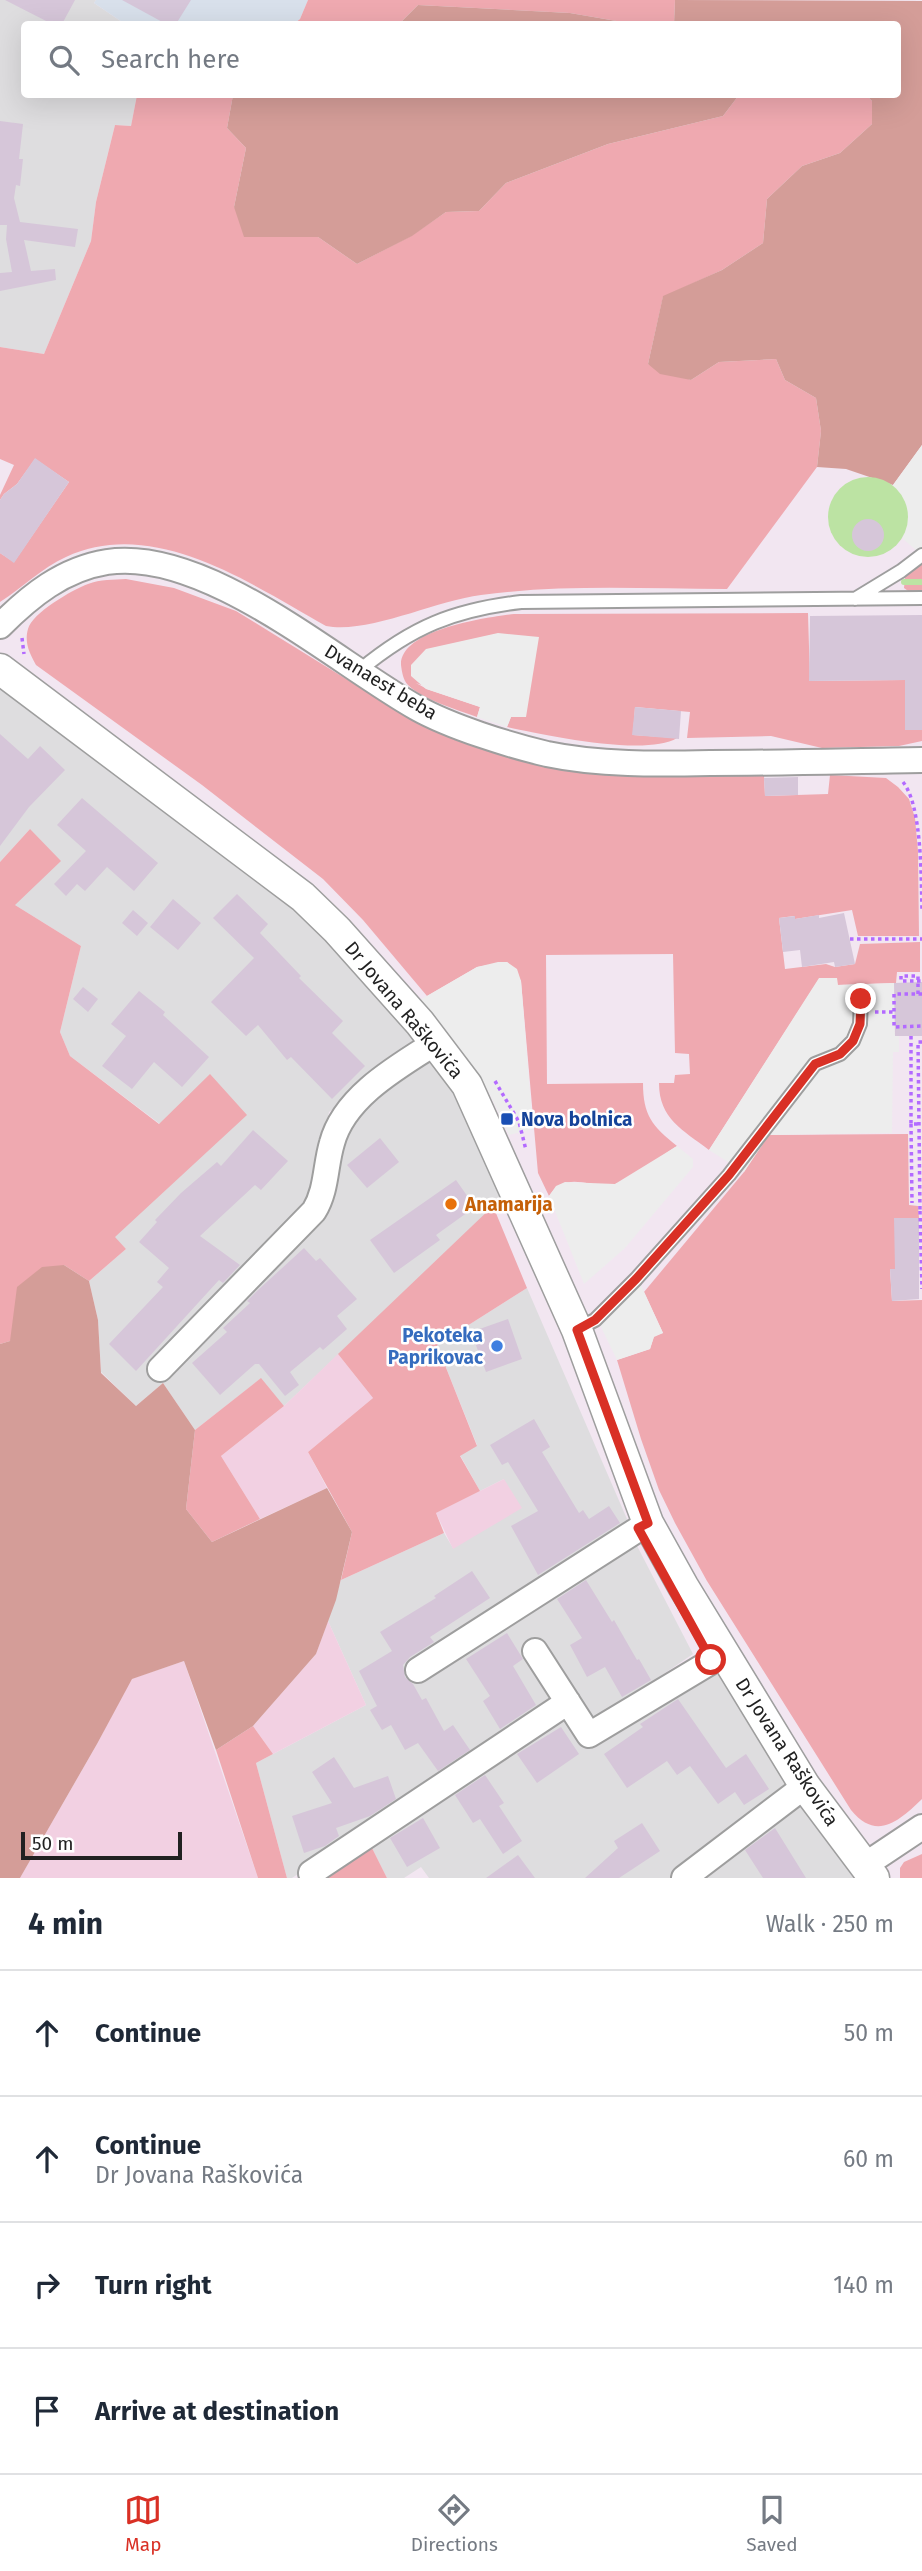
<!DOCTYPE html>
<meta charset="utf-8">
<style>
:root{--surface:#fff;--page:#f2f2f3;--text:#1f2937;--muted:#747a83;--line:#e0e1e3;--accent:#d93025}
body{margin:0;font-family:"Fira Sans",sans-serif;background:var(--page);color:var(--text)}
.scale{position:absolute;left:21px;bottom:18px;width:161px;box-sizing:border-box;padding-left:7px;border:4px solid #212121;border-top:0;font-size:19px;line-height:24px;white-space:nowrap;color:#212121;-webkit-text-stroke:5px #fff;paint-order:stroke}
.stop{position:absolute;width:21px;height:21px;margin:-16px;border:5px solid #d93025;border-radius:50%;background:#fff}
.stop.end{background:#d93025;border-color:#fff;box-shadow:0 2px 7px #0008}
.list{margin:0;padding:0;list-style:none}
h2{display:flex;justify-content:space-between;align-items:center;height:91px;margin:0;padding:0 28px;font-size:30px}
h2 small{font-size:23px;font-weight:400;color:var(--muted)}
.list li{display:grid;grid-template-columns:46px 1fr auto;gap:21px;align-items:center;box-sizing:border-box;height:126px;padding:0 28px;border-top:2px solid var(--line)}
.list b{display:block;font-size:26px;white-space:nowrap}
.list p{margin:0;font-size:23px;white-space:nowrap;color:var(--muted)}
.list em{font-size:23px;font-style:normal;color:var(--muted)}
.icon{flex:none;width:38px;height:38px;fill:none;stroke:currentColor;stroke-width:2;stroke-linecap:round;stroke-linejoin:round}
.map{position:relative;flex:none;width:922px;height:1878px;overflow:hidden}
.search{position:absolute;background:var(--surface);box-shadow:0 7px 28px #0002;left:21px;right:21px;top:21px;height:77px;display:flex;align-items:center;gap:18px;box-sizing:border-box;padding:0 24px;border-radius:7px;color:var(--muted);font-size:26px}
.sheet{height:595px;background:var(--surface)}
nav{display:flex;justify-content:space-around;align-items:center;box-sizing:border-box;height:98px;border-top:2px solid var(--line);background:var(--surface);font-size:19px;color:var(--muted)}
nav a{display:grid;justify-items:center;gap:4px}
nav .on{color:var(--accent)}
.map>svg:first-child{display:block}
.residential{fill:#dedddf}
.industrial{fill:#d8e0eb}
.farmland{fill:#f2d0e2}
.grass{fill:#efa9b0}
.forest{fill:#d49d98}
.parking{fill:#ededed}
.water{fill:#bce3a3}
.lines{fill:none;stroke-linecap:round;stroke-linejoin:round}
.stream{stroke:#bce3a3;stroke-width:6}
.building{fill:#d6c6d9}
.service-casing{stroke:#9e9e9e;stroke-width:16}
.minor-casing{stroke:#9e9e9e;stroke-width:28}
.tertiary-casing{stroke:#9e9e9e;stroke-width:33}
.path{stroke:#b36aff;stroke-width:3.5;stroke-dasharray:3.5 3.5;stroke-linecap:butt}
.service{stroke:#fff;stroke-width:12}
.minor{stroke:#fff;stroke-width:24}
.tertiary{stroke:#fff;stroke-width:30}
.route{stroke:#d93025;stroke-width:9}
.transit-dot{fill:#1a4fb4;stroke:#fff;stroke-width:2.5}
.food-dot{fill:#e8710a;stroke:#fff;stroke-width:2.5}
.shop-dot{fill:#3f7fe0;stroke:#fff;stroke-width:2.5}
.labels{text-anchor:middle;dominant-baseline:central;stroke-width:5;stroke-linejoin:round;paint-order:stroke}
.street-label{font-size:19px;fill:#212121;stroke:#fff}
.transit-label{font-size:19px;font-weight:bold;fill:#164399;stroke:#fff;text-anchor:start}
.food-label{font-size:19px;font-weight:bold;fill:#c56008;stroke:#fff;text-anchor:start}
.shop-label{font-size:19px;font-weight:bold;fill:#366cbe;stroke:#fff;text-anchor:end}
</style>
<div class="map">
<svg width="922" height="1878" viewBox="0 0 922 1878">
<rect width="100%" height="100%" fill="#f2e6f1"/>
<path class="residential" d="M 0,0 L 96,0 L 94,3 L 125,24 L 24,24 L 24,94 L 137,95 L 131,126 L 115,125 L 96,202 L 91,241 L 44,354 L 0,347 Z
M 0,679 L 288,895 L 420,1035 L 409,1053 L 329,1112 L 312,1200 L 149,1371 L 163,1383 L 317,1224 L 342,1130 L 412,1066 L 425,1061 L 433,1064 L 460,1092 L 503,1198 L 284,1406 L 260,1379 L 195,1430 L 163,1383 L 136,1406 L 101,1372 L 98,1320 L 89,1281 L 126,1249 L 114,1237 L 160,1124 L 70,1056 L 60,1032 L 81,946 L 15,905 L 30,829 L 0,862 Z
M 527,1288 L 630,1526 L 633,1538 L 693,1654 L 594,1721 L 559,1700 L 292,1878 L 287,1878 L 256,1763 L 366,1705 L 328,1621 L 341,1580 L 444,1533 L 453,1548 L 504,1479 L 480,1491 L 460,1455 L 477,1445 L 437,1345 Z
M 707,1675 L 727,1675 L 794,1779 L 674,1878 L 429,1878 L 421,1867 L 404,1878 L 387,1878 L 370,1844 L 566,1711 L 588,1745 Z
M 793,1803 L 812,1803 L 863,1878 L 707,1878 L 706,1875 Z"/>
<path class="industrial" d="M 96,0 L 308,0 L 300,19 L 294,24 L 125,24 L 94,3 Z"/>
<path class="farmland" d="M 338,1354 L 373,1398 L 308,1452 L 327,1488 L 260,1519 L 221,1456 L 284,1406 Z
M 504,1479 L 522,1508 L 453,1549 L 436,1513 Z
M 328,1621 L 366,1705 L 273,1754 L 253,1726 L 316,1654 Z
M 184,1661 L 258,1878 L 20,1878 L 97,1744 L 131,1679 Z"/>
<path class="grass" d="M 308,0 L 675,0 L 674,24 L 634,24 L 570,13 L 418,5 L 399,24 L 294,24 L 300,19 Z
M 137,95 L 233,95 L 227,128 L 246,148 L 234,207 L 264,237 L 318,237 L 357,264 L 411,236 L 446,212 L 479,211 L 506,183 L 608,144 L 723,116 L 739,95 L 866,95 L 872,101 L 872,124 L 840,153 L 802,166 L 767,199 L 763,243 L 722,270 L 663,297 L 648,364 L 691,380 L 719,362 L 776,359 L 785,380 L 816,398 L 821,431 L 817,467 L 727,589 C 645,589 562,584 481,595 C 434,601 369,634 326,626 C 251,584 154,516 66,557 C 43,567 22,588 0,602 L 0,553 L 14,562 L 69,482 L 35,459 L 17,484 L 4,494 L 0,500 L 0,495 L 14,465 L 0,459 L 0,347 L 44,354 L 91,241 L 96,202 L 115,125 L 131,126 Z
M 922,562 L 922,593 L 911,593 L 904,588 L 905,577 Z
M 126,579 L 174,588 L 236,611 L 406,716 L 465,743 L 520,759 L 764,775 L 765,796 L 828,794 L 830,775 L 886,778 L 898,787 L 909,799 L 915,818 L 918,851 L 919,936 L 858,936 L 852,910 L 795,919 L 794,916 L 779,918 L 785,969 L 826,964 L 835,967 L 855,964 L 860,944 L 920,942 L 920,972 L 897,972 L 896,983 L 837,985 L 819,979 L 709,1150 C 683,1130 659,1119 659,1083 L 674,1083 L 675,1075 L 690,1074 L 689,1054 L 675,1053 L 673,954 L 546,955 L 547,1084 L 643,1083 C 643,1115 652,1126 677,1146 C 662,1155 631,1180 615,1184 C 590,1190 568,1169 549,1196 L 538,1173 L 521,981 L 507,962 L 477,967 L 427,996 L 363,920 L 323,879 L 202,785 L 36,665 C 30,654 24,643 28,629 C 32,613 72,590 88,584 C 100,579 114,580 126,579 Z
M 808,613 L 810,681 L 905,680 L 905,730 L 922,730 L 922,741 L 899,746 L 822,748 L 771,736 L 687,738 L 690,712 L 635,707 L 633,735 L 677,738 C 646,757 544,735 507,727 L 511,717 L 416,683 L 427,689 L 480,707 L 477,717 C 456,709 425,701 408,685 C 403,680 402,672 401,665 C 400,629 488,617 514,614 Z
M 30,829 L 61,861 L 15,905 L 81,946 L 60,1032 L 70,1056 L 159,1124 L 210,1074 L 247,1115 L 115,1237 L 126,1249 L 89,1281 L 64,1265 L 10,1341 L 0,1344 L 0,862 Z
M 908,1134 L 909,1205 L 918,1206 L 919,1218 L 895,1269 L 890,1269 L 892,1301 L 922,1300 L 922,1799 C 900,1820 877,1842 851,1810 L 707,1581 L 675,1523 L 659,1490 L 641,1439 L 617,1360 L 650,1349 L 654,1336 L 663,1333 L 644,1292 L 744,1172 L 768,1135 Z
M 493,1206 L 527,1288 L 437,1345 L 477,1446 L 460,1456 L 480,1491 L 436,1513 L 444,1533 L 341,1580 L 352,1532 L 308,1452 L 373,1398 L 338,1354 Z
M 261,1378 L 284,1406 L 221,1456 L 260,1519 L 212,1542 L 186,1509 L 195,1430 Z
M 253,1726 L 273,1754 L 256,1763 L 287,1878 L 258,1878 L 216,1750 Z
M 370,1844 L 387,1878 L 328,1878 Z
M 922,1854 L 922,1878 L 900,1878 L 900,1868 L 904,1862 Z"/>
<path class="forest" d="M 675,0 L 922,1 L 922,445 L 893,485 L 846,469 L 817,467 L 821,431 L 816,398 L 785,380 L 776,359 L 719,362 L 691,380 L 660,374 L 648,364 L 663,296 L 722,270 L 763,243 L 767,199 L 802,166 L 840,153 L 872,124 L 872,101 L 866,95 L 898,94 L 898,24 L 674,24 Z
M 418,5 L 570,13 L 634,24 L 399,24 Z
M 233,95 L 233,94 L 739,95 L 723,116 L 608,144 L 506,183 L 479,211 L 446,212 L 412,236 L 357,264 L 318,237 L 244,237 L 234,207 L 246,148 L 227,128 Z
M 64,1265 L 89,1281 L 98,1320 L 101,1373 L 136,1406 L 163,1383 L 195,1430 L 186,1509 L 212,1542 L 327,1488 L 352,1532 L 336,1600 L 316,1654 L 253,1726 L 216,1750 L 184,1661 L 132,1679 L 97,1744 L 20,1878 L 0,1878 L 0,1344 L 10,1341 L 17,1287 L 42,1267 Z"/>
<path class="parking" d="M 922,445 L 922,548 L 917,551 L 902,538 L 906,530 L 907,508 L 893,485 Z
M 498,633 L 539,637 L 526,717 L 511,717 L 507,727 L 477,717 L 480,707 L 426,689 L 411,676 L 411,665 L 426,649 Z
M 498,962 L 507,962 L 517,969 L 521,981 L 533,1129 L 509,1135 L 489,1093 L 420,1000 L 477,967 Z
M 819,978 L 837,978 L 838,985 L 894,983 L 895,1036 L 899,1036 L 899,1052 L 893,1052 L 892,1133 L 769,1135 L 744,1172 L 709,1150 Z
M 677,1146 L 693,1159 L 693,1167 L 625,1248 L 584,1284 L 549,1196 L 556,1186 L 565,1182 L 615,1184 Z
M 640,1283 L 663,1333 L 654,1337 L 650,1349 L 617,1360 L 600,1325 Z"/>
<path class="water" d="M828 517a40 40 0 1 1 80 0a40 40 0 1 1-80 0Z"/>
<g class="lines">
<path class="stream" d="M 904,582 L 922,582"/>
</g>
<path class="building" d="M 5,0 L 75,0 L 62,24 L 52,24 Z
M 122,0 L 191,0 L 176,24 L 166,24 Z
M 0,121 L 23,124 L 19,159 L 23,159 L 20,186 L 16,185 L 14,198 L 20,222 L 78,229 L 75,247 L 24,240 L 31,271 L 55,269 L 56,280 L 0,291 L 0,273 L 12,272 L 6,239 L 7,225 L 0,225 Z
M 35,458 L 69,482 L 14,563 L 0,553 L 0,500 L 4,494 L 17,484 Z
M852 535a16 16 0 1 1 32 0a16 16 0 1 1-32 0Z
M 922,615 L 922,730 L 905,730 L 905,680 L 809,681 L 810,616 Z
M 635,707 L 681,711 L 679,739 L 632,735 Z
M 0,734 L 28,759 L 40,746 L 65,770 L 29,807 L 0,846 Z
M 798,777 L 798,795 L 765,796 L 764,778 Z
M 82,798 L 158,863 L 134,891 L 107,867 L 85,891 L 77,884 L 66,896 L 54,884 L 86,851 L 57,825 Z
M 237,894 L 268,924 L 260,933 L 301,976 L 299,978 L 343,1021 L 332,1033 L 365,1066 L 332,1099 L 291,1057 L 287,1060 L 258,1025 L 246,1036 L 211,1002 L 254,958 L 213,918 Z
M 173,899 L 201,923 L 178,950 L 150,927 Z
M 133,910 L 148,923 L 137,936 L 122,923 Z
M 844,913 L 855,964 L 835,967 L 834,962 L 802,967 L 800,950 L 783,952 L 779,918 L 795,916 L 795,919 L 819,915 L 819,918 Z
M 922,982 L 922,1036 L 895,1036 L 894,983 Z
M 83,987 L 98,999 L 88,1012 L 73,999 Z
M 139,991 L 165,1012 L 163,1015 L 209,1057 L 182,1087 L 154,1062 L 132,1089 L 102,1066 L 126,1036 L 111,1024 Z
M 253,1130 L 288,1161 L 261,1190 L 255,1185 L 200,1236 L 240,1265 L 223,1283 L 219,1280 L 136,1371 L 109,1344 L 163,1287 L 157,1282 L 169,1268 L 139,1242 L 157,1222 L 155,1220 L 181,1193 L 217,1162 L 221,1166 Z
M 380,1138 L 399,1162 L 367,1188 L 347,1165 Z
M 456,1180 L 475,1207 L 436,1235 L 440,1240 L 394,1273 L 370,1240 Z
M 894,1218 L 919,1218 L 919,1299 L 892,1301 L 890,1269 L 895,1269 Z
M 304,1248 L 316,1261 L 320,1258 L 357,1299 L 337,1316 L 347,1329 L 323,1350 L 320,1347 L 290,1372 L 299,1385 L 285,1396 L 259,1364 L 255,1364 L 220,1395 L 192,1363 L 227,1332 L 223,1328 L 250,1303 L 247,1301 L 257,1291 Z
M 508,1319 L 522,1359 L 486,1372 L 471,1332 Z
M 534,1419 L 550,1447 L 542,1452 L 579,1513 L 583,1510 L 589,1519 L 609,1506 L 620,1523 L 538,1575 L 511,1526 L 538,1511 L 508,1462 L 502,1465 L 490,1445 Z
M 472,1571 L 490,1598 L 430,1637 L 434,1642 L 410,1657 L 403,1665 L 405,1677 L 413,1684 L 422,1700 L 426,1698 L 444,1731 L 453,1725 L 470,1750 L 438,1771 L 418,1743 L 405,1750 L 391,1725 L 382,1730 L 370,1710 L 377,1706 L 359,1671 L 392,1651 L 380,1632 L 436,1598 L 434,1596 Z
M 586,1580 L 612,1622 L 614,1620 L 637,1660 L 639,1659 L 651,1680 L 622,1697 L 605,1667 L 587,1677 L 570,1645 L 582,1638 L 557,1599 Z
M 507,1633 L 523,1659 L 513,1666 L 536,1705 L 500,1729 L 483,1701 L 490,1696 L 466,1659 Z
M 678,1699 L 726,1768 L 746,1754 L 769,1789 L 744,1805 L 735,1792 L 718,1804 L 690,1766 L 677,1775 L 667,1761 L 627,1788 L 604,1754 L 643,1727 L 640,1724 Z
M 561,1727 L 579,1754 L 537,1783 L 517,1754 Z
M 334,1757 L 354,1788 L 388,1776 L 396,1799 L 370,1816 L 336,1828 L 339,1836 L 325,1846 L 304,1853 L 292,1816 L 332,1803 L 312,1772 Z
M 485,1775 L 504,1803 L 499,1806 L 522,1841 L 503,1854 L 480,1819 L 473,1823 L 455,1795 Z
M 423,1818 L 440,1848 L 407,1867 L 390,1838 Z
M 642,1823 L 660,1851 L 619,1878 L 585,1878 L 618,1848 L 614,1841 Z
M 775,1828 L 806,1878 L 763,1878 L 745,1850 Z
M 518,1855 L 535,1878 L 486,1878 Z"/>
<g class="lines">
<defs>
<path id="service" d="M 855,599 L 901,571 L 922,555
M 360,670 C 412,627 453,610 521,602 L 922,598
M 577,1329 L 595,1320 L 636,1279 L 729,1175 L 815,1064 L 840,1054 L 853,1041 L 860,1024 L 861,1000"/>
<path id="minor" d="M 0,626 C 30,596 63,569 107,562 C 206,547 335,662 417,708 C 451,727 509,745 547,754 C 599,765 657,764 710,763 C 781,763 851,761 922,760
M 160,1369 L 314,1211 C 327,1190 325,1166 332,1143 C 344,1097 397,1067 435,1043
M 535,1651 L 589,1735 L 724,1654
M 418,1670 L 648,1523
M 865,1865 L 922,1827
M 311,1873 L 568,1702
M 684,1878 L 805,1786"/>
<path id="tertiary" d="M 0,669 L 303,897 L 337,930 L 420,1023 L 467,1085 L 577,1330 L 648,1523 L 683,1586 L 805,1786 L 874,1878"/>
</defs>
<use href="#service" class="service-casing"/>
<use href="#minor" class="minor-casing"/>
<use href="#tertiary" class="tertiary-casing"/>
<path class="path" d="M 22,638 L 24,654
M 903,782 C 922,806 921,877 922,910
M 850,939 L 922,939
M 918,994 L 918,976 L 901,976 L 901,981 L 922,981
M 922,994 L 894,994 L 894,1027 L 922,1026
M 875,1012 L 894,1012
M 911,1036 L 911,1124 L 919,1124
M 922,1042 L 918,1042 L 920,1211 L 922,1211
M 495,1081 L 519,1122 L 526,1150
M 911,1124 L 912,1203
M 920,1211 L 922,1289"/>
<use href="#service" class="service"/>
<use href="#minor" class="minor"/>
<use href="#tertiary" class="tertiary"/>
</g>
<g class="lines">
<path class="route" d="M 711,1660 L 638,1528 L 648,1523 L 577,1330 L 595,1320 L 636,1279 L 729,1175 L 815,1064 L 840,1054 L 853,1041 L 860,1024 L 861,999"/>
</g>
<rect class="transit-dot" x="500" y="1112" width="14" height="14" rx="3.5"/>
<circle class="food-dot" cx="451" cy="1204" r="7"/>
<circle class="shop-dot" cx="497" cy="1346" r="7"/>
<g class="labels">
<g class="street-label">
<text transform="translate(381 682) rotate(31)">Dvanaest beba</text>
<text transform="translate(404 1010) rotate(50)">Dr Jovana Raškovića</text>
<text transform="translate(787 1752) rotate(57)">Dr Jovana Raškovića</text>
</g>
<g class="transit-label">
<text x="521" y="1119">Nova bolnica</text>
</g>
<g class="food-label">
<text x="465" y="1204">Anamarija</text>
</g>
<g class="shop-label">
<text x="483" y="1335">Pekoteka<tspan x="483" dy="22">Paprikovac</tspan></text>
</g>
</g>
</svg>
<div class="scale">50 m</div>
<div class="stop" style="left:711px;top:1660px"></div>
<div class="stop end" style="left:861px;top:999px"></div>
<div class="search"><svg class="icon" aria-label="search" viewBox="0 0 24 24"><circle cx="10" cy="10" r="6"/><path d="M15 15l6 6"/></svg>Search here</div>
</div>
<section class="sheet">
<h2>4 min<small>Walk · 250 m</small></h2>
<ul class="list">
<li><svg class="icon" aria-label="ahead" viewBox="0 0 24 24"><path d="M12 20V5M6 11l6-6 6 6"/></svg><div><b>Continue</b></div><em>50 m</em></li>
<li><svg class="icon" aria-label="ahead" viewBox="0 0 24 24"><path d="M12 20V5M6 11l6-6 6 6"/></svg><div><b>Continue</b><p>Dr Jovana Raškovića</p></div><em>60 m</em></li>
<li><svg class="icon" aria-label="right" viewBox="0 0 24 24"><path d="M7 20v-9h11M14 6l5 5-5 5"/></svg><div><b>Turn right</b></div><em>140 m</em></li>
<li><svg class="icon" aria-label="arrive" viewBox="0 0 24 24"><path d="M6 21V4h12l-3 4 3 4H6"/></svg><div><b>Arrive at destination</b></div></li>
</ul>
</section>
<nav>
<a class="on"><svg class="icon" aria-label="map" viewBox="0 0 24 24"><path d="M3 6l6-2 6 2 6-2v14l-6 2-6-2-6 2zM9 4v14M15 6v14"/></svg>Map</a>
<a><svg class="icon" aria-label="directions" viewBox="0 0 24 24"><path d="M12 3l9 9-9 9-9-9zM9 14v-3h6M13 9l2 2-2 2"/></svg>Directions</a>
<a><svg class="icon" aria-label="saved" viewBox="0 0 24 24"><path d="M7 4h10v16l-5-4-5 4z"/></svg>Saved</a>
</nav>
